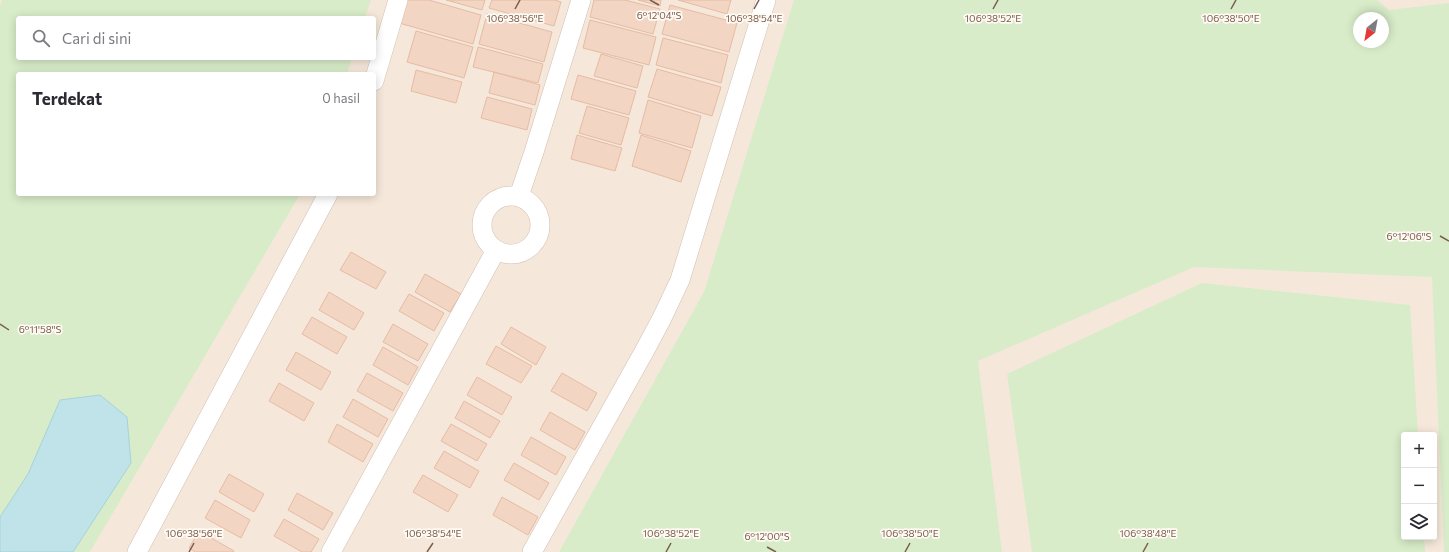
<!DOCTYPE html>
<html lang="id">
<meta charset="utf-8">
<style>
:root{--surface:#fff;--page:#f2f2f3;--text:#2b2b33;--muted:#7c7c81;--line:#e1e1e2}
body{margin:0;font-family:Commissioner,sans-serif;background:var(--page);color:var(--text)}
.controls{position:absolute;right:12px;bottom:12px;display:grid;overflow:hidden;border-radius:4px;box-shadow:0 2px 10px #0003}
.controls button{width:36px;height:36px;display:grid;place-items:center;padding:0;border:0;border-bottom:1px solid var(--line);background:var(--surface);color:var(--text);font:20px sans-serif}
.compass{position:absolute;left:1353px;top:12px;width:36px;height:36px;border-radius:50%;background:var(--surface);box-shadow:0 2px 10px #0003;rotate:211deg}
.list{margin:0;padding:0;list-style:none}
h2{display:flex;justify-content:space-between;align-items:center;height:52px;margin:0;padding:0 16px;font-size:17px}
h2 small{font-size:13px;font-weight:400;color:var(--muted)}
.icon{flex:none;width:22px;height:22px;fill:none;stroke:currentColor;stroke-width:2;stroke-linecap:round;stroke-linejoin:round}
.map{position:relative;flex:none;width:1449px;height:552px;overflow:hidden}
.search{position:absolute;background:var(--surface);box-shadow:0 2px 10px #0003;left:16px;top:16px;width:360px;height:44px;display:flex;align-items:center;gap:10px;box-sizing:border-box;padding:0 14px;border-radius:4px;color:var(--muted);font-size:15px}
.panel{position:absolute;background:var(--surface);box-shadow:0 2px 10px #0003;left:16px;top:72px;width:360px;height:124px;border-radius:4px}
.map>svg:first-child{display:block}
.residential{fill:#f5e8da;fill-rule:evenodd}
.green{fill:#d8ecc9;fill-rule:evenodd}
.water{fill:#bfe3e8;stroke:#a5d3da}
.building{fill:#f3d5c3;stroke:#e6bba3}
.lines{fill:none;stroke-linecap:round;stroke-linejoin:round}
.street-casing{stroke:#d1beb0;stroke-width:20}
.street{stroke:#fff;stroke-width:19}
.ticks{fill:none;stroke:#7a5c4d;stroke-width:1.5}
.ticks-label{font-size:10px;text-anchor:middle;fill:#7a5c4d;stroke:#fffaf3;stroke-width:3.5;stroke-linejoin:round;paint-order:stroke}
</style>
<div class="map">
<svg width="1449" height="552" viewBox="0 0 1449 552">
<rect width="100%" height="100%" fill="#fdf6ec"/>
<path class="residential" d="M 0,0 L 1449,0 L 1449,552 L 0,552 ZM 18,18 L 374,18 L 374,58 L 18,58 ZM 1359,18 L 1383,18 L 1383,42 L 1359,42 ZM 18,74 L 374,74 L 374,194 L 18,194 ZM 1404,435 L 1434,435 L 1434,537 L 1404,537 Z"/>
<path class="green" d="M 2,0 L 371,0 L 365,18 L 18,18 L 18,58 L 352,58 L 347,74 L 18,74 L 18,194 L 300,194 L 90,552 L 0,552 L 0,5 Z
M 794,0 L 1377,0 L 1389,10 L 1449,3 L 1449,552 L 1444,552 L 1432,277 L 1194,267 L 978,361 L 1002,552 L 559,552 L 704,292 ZM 1359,18 L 1383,18 L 1383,42 L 1359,42 Z
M 1202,283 L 1410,305 L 1418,435 L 1404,435 L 1404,537 L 1424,537 L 1425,552 L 1032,552 L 1007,374 Z"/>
<path class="water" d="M 100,395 L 127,417 L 131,463 L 73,552 L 0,552 L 0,517 L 28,474 L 60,400 Z"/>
<path class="building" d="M 405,0 L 429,0 L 481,15 L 473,44 L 399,23 Z
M 446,0 L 485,0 L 482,10 Z
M 492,0 L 555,0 L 561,2 L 554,26 L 489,8 Z
M 594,0 L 625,0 L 660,9 L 653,34 L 590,17 Z
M 638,0 L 661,0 L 660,6 Z
M 678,0 L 731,0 L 727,14 Z
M 670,5 L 737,23 L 729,52 L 662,34 Z
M 487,14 L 552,32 L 544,62 L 479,44 Z
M 590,20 L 656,37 L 649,65 L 583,48 Z
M 416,31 L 473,47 L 464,78 L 407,62 Z
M 663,38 L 728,55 L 721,83 L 656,65 Z
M 478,47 L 543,64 L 538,83 L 473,67 Z
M 601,54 L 643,66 L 637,88 L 594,76 Z
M 657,69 L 721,87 L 712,116 L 648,97 Z
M 416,70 L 462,82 L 456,103 L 411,91 Z
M 494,72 L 540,85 L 535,105 L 489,93 Z
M 578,75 L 636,91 L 629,115 L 571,99 Z
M 487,97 L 532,109 L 527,130 L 481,118 Z
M 648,100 L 701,116 L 692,148 L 639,133 Z
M 587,106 L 629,118 L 621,145 L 579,133 Z
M 577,135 L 622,148 L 615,171 L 571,159 Z
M 641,135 L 691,151 L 681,182 L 632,166 Z
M 351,252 L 386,272 L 376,289 L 340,270 Z
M 425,274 L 461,294 L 450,312 L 415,292 Z
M 329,292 L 364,313 L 354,330 L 319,310 Z
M 409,294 L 444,313 L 434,331 L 399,311 Z
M 312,317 L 347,337 L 337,354 L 302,334 Z
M 393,324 L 428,344 L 418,361 L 383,342 Z
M 511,327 L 546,347 L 536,365 L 501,344 Z
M 496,346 L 532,366 L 521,383 L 486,364 Z
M 383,347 L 418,367 L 408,385 L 373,365 Z
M 296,352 L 331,372 L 321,390 L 286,370 Z
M 367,373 L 403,393 L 393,411 L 357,391 Z
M 562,373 L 597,393 L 587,411 L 551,391 Z
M 477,377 L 512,397 L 502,415 L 467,395 Z
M 279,383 L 314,403 L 304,421 L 269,401 Z
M 353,399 L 388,419 L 378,437 L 343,417 Z
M 464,401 L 500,421 L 490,438 L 455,418 Z
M 550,412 L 585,432 L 575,450 L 540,430 Z
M 337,424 L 373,444 L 363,462 L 328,442 Z
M 451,424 L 487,444 L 477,461 L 441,441 Z
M 531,437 L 566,457 L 556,475 L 521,455 Z
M 444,451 L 479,471 L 470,488 L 434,468 Z
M 514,463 L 549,483 L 539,500 L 504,480 Z
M 229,474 L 264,494 L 254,512 L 219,492 Z
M 423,475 L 458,495 L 448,512 L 413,492 Z
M 297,493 L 333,513 L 323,530 L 288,510 Z
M 502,497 L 538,517 L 528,535 L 493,515 Z
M 215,500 L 250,520 L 241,538 L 205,518 Z
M 284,519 L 319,539 L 311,552 L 302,552 L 274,536 Z
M 199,531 L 234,551 L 233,552 L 195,552 L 189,548 Z"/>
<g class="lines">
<defs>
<path id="street" d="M 374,81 L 398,0
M 519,196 L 534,152 L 581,0
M482 225a29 29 0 1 1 58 0a29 29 0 1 1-58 0Z
M 137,552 L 328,194
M 331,552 L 496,250
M 532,552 L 645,350 L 662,318 L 680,280 L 766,0"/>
</defs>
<use href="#street" class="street-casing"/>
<use href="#street" class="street"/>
</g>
<path class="ticks" d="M 650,0 L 659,5M 515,9 L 520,0M 754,9 L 759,0M 993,9 L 998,0M 1231,9 L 1236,0M 1440,236 L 1449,241M 0,324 L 9,330M 767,547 L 776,552M 189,552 L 194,543M 427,552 L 433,543M 666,552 L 671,543M 905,552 L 910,543M 1143,552 L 1148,543"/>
<g class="ticks-label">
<text x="659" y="19">6°12'04"S</text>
<text x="515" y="22">106°38'56"E</text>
<text x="754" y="22">106°38'54"E</text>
<text x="993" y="22">106°38'52"E</text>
<text x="1231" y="22">106°38'50"E</text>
<text x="1409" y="240">6°12'06"S</text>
<text x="40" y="333">6°11'58"S</text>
<text x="194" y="537">106°38'56"E</text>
<text x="433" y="537">106°38'54"E</text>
<text x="671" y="537">106°38'52"E</text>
<text x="910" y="537">106°38'50"E</text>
<text x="1148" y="537">106°38'48"E</text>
<text x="767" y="540">6°12'00"S</text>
</g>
</svg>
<div class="controls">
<button>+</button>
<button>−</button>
<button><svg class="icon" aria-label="layers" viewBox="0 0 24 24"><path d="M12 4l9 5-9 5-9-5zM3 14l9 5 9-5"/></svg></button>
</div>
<svg class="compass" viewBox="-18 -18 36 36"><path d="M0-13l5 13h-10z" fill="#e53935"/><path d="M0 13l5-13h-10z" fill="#7c7c81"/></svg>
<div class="search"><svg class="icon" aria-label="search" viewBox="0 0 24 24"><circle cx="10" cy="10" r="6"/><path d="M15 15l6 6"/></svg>Cari di sini</div>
<section class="panel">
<h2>Terdekat<small>0 hasil</small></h2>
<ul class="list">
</ul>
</section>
</div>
